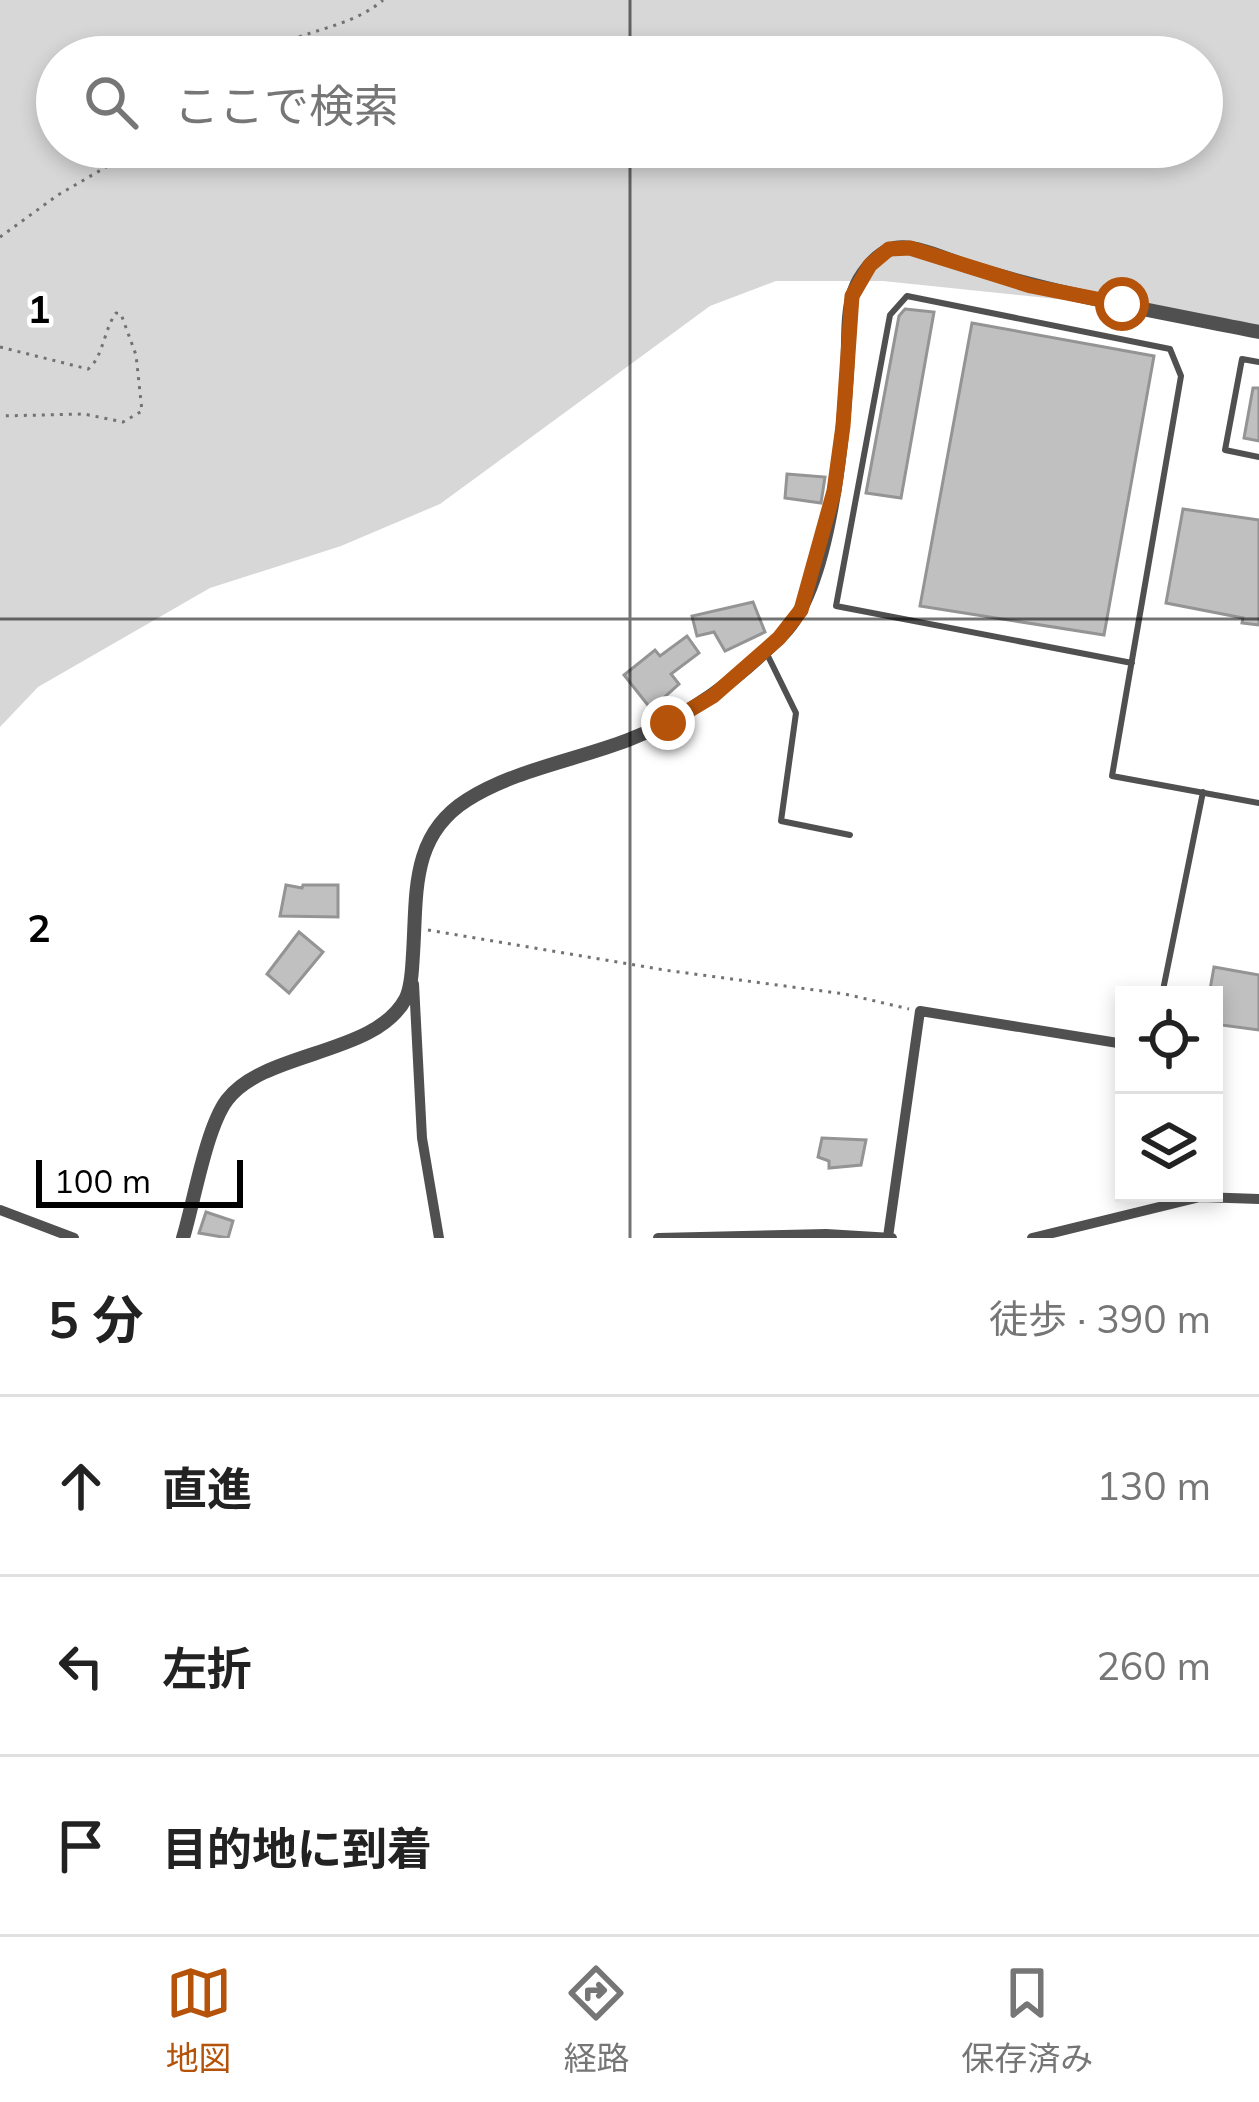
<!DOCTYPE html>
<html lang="ja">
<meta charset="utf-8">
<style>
:root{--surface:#fff;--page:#f2f2f2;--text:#222;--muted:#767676;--line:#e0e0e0;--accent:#b45309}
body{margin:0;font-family:Mulish,"Noto Sans JP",sans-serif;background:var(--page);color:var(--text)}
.controls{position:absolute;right:36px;bottom:36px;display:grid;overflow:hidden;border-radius:0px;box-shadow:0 6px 18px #0003}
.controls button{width:108px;height:108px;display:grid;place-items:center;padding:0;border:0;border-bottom:3px solid var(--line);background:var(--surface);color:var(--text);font:60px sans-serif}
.scale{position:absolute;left:36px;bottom:30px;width:207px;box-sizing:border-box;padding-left:12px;border:6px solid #000;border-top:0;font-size:33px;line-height:42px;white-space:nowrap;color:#000;-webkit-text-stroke:9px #fff;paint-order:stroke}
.stop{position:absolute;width:36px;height:36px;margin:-27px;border:9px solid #b45309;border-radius:50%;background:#fff}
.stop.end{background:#b45309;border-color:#fff;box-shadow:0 3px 12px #0008}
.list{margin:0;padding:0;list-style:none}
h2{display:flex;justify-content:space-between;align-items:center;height:156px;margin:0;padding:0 48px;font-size:51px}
h2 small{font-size:39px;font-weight:400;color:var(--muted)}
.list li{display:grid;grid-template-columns:78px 1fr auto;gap:36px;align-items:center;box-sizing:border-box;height:180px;padding:0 48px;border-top:3px solid var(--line)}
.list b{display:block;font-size:45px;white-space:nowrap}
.list em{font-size:39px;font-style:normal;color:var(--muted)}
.icon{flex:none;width:66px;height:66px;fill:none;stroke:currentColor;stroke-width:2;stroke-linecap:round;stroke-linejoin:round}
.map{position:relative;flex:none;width:1259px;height:1238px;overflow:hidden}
.search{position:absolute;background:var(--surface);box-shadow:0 6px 18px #0003;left:36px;right:36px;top:36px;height:132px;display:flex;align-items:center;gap:30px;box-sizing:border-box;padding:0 42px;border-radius:66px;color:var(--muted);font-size:45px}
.sheet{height:696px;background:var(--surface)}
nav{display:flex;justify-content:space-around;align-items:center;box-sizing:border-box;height:168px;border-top:3px solid var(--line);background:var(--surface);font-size:33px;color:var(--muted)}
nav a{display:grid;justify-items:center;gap:6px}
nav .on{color:var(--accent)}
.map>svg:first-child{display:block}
.green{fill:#d7d7d7;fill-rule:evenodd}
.building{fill:#c0c0c0;stroke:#949494;stroke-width:3}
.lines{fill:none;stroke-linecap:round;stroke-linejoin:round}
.path{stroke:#727272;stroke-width:3;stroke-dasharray:3 6;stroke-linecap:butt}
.service{stroke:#505050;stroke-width:6}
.minor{stroke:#505050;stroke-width:10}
.tertiary{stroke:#505050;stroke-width:14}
.route{stroke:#b45309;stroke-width:15}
.grid{fill:none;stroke:#000;stroke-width:3;stroke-opacity:0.55}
.grid-label{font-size:39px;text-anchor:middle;font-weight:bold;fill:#000;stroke:#fff;stroke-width:9;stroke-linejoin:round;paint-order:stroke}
</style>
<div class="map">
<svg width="1259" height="1238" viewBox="0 0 1259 1238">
<rect width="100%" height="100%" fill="#fff"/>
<path class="green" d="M 0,0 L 1259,0 L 1259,328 L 1105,304 L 883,281 L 776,281 L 710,306 L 440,504 L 341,546 L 210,588 L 38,687 L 0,727 ZM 57,57 L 1202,57 L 1202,147 L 57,147 Z"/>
<path class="building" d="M 905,309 L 934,312 L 901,498 L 866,493 L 899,316 Z
M 972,323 L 1154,356 L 1104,635 L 920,606 Z
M 1253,388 L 1259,388 L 1259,441 L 1244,438 Z
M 787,474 L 825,477 L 821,503 L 785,498 Z
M 1183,509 L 1259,520 L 1259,625 L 1242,623 L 1243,618 L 1166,603 Z
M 753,602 L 765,632 L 725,651 L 714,632 L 697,636 L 692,616 Z
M 687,636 L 699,653 L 671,674 L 679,684 L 651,709 L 624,675 L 655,650 L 660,656 Z
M 286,885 L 302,888 L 303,885 L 338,885 L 338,917 L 280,916 Z
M 299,932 L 323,952 L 289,993 L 267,974 Z
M 1214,967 L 1259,975 L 1259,1030 L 1214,1024 L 1214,995 L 1209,995 Z
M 822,1138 L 866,1140 L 861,1165 L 829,1168 L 829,1161 L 818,1157 Z
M 206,1212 L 233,1221 L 228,1238 L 199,1233 Z"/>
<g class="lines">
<path class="path" d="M 259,57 C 296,29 347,31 383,0
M 0,237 L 58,195 L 118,160 L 150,147
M 0,347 L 88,369 C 103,358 104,329 116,313 L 121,314 L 136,355 L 142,411 L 123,422 L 84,414 L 0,416
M 428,930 L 664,970 L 845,994 L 909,1009"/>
<path class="service" d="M 1259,362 L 1242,359 L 1225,450 L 1259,457
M 766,652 L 796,713 L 781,821 L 850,835
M 1132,663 L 836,606 L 890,315 L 907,296 L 1170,349 L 1181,376 L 1112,776 L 1259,803
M 1162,995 L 1203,792"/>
<path class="minor" d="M 414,984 L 422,1138 L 439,1238
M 0,1210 L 74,1238
M 888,1237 L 920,1011 L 1124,1044
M 658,1238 L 826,1234 L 892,1238
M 1032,1238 L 1200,1197 L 1259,1199"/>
<path class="tertiary" d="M 183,1238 C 194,1202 206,1128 227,1100 C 265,1050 376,1056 406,998 C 412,985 412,968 413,954 C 417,894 410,836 467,800 C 514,770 576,760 628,740 C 689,717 738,679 784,633 C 830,586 843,437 847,372 C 849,347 846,315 854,291 C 859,276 874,256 889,250 C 909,240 947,260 967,266 C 1063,296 1161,312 1259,332"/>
</g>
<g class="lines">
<path class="route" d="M 668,723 L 713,696 L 779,638 L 801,610 L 834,491 L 843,426 L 852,296 L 870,265 L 889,249 L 910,248 L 1031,286 L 1122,304"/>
</g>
<path class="grid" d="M 630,0 L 630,57M 630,147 L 630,1238M 0,619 L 1259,619"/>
<g class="grid-label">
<text x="39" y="323">1</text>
<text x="39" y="942">2</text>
</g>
</svg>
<div class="controls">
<button><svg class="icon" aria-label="locate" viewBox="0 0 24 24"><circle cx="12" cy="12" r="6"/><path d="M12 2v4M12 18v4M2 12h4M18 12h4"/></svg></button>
<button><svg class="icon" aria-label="layers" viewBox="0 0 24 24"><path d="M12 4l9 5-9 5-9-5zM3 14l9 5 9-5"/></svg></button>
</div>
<div class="scale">100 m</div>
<div class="stop" style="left:1122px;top:304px"></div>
<div class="stop end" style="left:668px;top:723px"></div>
<div class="search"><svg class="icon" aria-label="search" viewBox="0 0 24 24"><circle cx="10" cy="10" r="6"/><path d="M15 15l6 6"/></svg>ここで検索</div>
</div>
<section class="sheet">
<h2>5 分<small>徒歩 · 390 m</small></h2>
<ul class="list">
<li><svg class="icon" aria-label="ahead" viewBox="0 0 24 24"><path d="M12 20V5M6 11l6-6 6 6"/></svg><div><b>直進</b></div><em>130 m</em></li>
<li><svg class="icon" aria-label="left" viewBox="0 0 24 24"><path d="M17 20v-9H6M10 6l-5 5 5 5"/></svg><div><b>左折</b></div><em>260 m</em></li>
<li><svg class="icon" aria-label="arrive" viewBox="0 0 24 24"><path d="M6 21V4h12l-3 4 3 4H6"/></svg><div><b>目的地に到着</b></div></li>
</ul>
</section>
<nav>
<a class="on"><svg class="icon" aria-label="map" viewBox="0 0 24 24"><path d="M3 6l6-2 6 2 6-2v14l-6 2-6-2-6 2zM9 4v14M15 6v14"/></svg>地図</a>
<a><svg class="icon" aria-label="directions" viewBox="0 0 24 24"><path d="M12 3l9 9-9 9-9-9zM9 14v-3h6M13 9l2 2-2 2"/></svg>経路</a>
<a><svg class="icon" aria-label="saved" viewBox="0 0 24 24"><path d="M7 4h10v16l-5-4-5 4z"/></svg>保存済み</a>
</nav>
